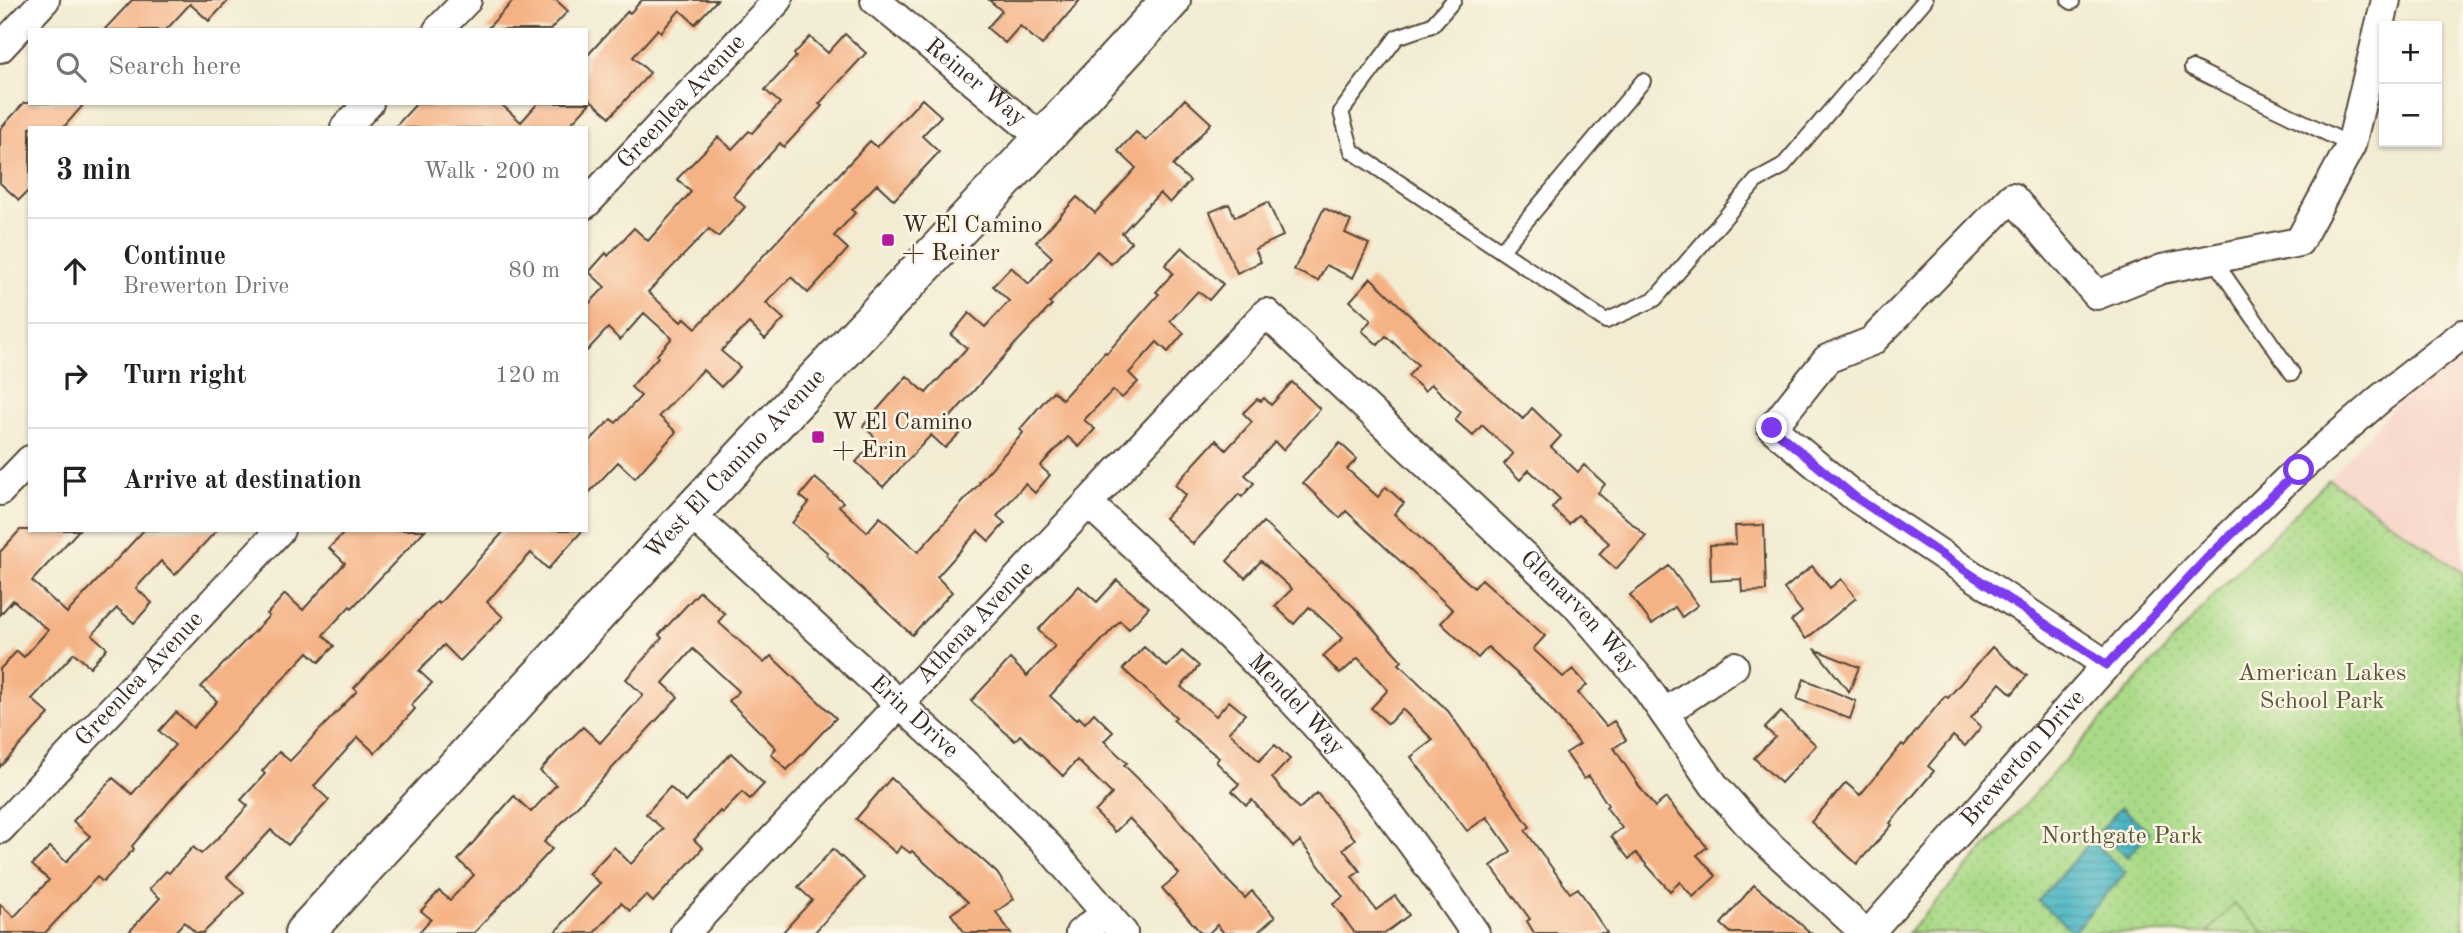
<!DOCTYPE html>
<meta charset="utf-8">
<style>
:root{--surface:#fff;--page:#f2f2f2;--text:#202124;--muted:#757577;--line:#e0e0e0}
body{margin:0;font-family:"Old Standard TT",serif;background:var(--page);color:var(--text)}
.controls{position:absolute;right:21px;top:21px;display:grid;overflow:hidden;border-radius:0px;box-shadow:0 2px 5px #0004}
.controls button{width:63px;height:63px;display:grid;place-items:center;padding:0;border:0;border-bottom:2px solid var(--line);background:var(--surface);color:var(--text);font:35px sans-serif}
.stop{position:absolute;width:21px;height:21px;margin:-16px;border:5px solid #7c3aed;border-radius:50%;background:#fff}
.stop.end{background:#7c3aed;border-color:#fff;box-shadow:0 2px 7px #0008}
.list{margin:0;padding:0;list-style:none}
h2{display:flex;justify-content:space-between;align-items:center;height:91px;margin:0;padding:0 28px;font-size:30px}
h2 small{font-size:23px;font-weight:400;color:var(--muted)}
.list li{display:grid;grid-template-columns:46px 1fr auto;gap:21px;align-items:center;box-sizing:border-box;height:105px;padding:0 28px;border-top:2px solid var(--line)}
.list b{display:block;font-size:26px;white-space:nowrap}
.list p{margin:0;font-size:23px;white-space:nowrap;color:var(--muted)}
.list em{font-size:23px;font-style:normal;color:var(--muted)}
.icon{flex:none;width:38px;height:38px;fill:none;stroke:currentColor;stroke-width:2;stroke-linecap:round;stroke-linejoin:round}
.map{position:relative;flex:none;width:2463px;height:933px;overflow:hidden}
.search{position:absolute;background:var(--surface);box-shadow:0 2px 5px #0004;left:28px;top:28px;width:560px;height:77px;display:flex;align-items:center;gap:18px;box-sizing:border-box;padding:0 24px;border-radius:0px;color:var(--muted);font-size:26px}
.panel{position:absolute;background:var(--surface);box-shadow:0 2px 5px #0004;left:28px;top:126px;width:560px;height:406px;border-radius:0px}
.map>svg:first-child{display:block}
.built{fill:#f7d1c7}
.park{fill:url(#park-dots);stroke:#728253;stroke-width:2}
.garden{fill:#aada88;stroke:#728253;stroke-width:2}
.water{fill:url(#water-rules);stroke:#427072;stroke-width:2}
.building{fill:#f5b285}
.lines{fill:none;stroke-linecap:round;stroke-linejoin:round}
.service-casing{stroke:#574739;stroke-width:18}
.minor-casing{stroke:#574739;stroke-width:32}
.secondary-casing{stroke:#574739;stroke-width:42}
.service{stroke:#fff;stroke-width:14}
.minor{stroke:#fff;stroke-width:28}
.secondary{stroke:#fff;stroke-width:38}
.route{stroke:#7c3aed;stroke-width:9}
.poi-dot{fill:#b5179e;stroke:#fcf5e5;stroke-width:2.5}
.labels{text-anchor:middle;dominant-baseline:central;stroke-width:5;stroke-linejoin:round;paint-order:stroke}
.street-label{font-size:24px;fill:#3b2a1e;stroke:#fcf5e5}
.poi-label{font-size:24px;fill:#3b2a1e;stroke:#fcf5e5;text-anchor:start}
.park-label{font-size:24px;fill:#575638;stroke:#fcf5e5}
</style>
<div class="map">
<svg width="2463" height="933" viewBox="0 0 2463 933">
<defs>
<pattern id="park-dots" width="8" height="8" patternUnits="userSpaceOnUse" patternTransform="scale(1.75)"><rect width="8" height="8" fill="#aada88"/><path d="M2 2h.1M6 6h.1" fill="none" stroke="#93bb75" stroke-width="1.8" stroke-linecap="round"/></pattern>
<pattern id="water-rules" width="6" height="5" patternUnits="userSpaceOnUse" patternTransform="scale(1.75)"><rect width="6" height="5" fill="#4ab7c5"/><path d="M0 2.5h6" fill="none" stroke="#3f959f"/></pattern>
</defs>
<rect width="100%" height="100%" fill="#fcf5e5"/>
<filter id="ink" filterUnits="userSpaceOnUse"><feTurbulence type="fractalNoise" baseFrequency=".0143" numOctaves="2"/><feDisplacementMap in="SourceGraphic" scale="14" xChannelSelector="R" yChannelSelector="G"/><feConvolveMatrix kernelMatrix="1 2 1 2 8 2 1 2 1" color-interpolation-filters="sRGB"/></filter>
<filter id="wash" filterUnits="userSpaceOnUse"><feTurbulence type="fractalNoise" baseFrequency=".00686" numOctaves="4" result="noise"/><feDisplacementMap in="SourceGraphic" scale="28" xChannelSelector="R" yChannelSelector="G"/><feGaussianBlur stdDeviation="1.57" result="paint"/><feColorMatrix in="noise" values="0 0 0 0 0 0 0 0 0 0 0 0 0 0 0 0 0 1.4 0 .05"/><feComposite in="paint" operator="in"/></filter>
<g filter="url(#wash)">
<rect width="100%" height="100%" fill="#f3ecd3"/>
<path class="built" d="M 2463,349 L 2463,573 L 2329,479 L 2409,390 Z"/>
<path class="park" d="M 2329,479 L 2463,573 L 2463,933 L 1908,933 L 2220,589 Z"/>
<path class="garden" d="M 2233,904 L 2265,933 L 2207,933 Z"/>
<path class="water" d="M 2121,807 L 2150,832 L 2127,857 L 2099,832 Z
M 2091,841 L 2126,872 L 2073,932 L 2038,901 Z"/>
<g id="blocks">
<path class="building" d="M 132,0 L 229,0 L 209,21 L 190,4 L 166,30 L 104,30 Z
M 514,0 L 556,0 L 568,11 L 550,30 L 486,30 Z
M 642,0 L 717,0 L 695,24 L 680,10 L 661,32 L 658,29 L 633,57 L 650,73 L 610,117 L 586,96 L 586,57 L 628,11 L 630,13 Z
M 989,0 L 1080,0 L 1042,45 L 1020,26 L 1005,43 L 987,28 L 1002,11 Z
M 845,34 L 866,53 L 819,104 L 822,106 L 784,147 L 780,143 L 733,196 L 745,207 L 718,237 L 709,229 L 648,292 L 681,322 L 685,318 L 696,328 L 870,141 L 877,147 L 922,99 L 941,116 L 922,136 L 939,152 L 894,200 L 877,184 L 852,210 L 855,213 L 834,236 L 848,249 L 808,293 L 791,277 L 766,303 L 784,319 L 765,339 L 749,323 L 721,351 L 740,367 L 721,387 L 703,370 L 659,416 L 676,432 L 635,478 L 618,462 L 586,496 L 586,445 L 611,419 L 616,423 L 641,396 L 631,387 L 658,357 L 657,355 L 672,338 L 644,313 L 620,340 L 608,328 L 586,352 L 586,307 L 605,287 L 589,272 L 606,253 L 608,256 L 634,228 L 648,241 L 691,192 L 677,179 L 718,137 L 732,149 L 749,131 L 752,133 L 780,103 L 765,90 L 796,57 L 794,54 L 810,37 L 828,53 Z
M 1185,99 L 1211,123 L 1173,166 L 1190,181 L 1170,203 L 1160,193 L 1148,205 L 1122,233 L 1131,242 L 1111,264 L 1097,251 L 1049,303 L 1052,305 L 1016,343 L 947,421 L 960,433 L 945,448 L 931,435 L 883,487 L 856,462 L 877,439 L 863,426 L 907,376 L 926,393 L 967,348 L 951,335 L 969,313 L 985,327 L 1009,301 L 993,286 L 1011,267 L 1029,284 L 1052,257 L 1036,242 L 1077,197 L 1095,213 L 1136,168 L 1118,151 L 1136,132 L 1146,141 Z
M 24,103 L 85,103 L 63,128 L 30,128 L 30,189 L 19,200 L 0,183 L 0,129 Z
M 417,103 L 500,103 L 521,122 L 538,103 L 590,103 L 567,128 L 394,128 Z
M 1268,202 L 1283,236 L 1255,249 L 1261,262 L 1237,273 L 1210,212 L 1229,204 L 1235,217 Z
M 1324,208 L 1351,221 L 1345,233 L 1369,244 L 1353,278 L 1326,265 L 1318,281 L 1294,270 Z
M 1182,247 L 1223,284 L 1209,300 L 1198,291 L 1170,321 L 1184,333 L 1168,352 L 1157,342 L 1129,373 L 1138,382 L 1122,398 L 1113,390 L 1084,420 L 1095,429 L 1079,447 L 1068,437 L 1040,466 L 1050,475 L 1035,493 L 1025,484 L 997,516 L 1005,523 L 989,541 L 978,531 L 937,577 L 952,592 L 912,635 L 826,555 L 828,553 L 792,523 L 809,503 L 800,496 L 815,478 L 843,502 L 839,506 L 867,532 L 880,517 L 918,552 L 980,483 L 979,482 L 1023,433 L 1020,429 L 1053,391 L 1062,399 L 1105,352 L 1107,353 L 1159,294 L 1156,292 L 1173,273 L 1165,265 Z
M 1371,278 L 1454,358 L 1523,419 L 1532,408 L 1561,436 L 1551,447 L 1578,472 L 1584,465 L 1605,484 L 1598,493 L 1646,536 L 1616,569 L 1599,554 L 1609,543 L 1578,515 L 1569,524 L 1552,508 L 1560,499 L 1529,470 L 1520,480 L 1504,464 L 1513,454 L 1482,425 L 1473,436 L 1455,420 L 1461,412 L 1431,384 L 1425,391 L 1408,376 L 1418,365 L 1386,336 L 1378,345 L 1362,331 L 1371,320 L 1350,301 Z
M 1292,382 L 1320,409 L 1283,450 L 1275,442 L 1245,475 L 1254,483 L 1242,497 L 1239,494 L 1193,544 L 1165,518 L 1186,495 L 1175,485 L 1216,440 L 1226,450 L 1252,422 L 1243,413 L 1257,399 L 1261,401 L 1264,398 L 1271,405 Z
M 1340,443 L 1357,459 L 1347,469 L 1378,497 L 1386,487 L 1404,503 L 1394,514 L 1474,588 L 1482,579 L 1545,636 L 1533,649 L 1563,677 L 1573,669 L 1587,685 L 1578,693 L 1606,726 L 1614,721 L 1626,740 L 1614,748 L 1639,786 L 1655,807 L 1666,798 L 1707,847 L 1697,855 L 1716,876 L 1693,897 L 1680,882 L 1670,891 L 1636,853 L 1629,859 L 1611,836 L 1622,828 L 1606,807 L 1608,805 L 1589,776 L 1584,779 L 1566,753 L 1580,744 L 1532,687 L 1488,647 L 1478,658 L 1441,623 L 1453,610 L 1346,511 L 1340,518 L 1303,483 Z
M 1263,522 L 1354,607 L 1402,661 L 1399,664 L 1448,711 L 1530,827 L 1525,830 L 1570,893 L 1578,888 L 1607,933 L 1534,933 L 1527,921 L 1530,919 L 1491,866 L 1511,851 L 1487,817 L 1467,831 L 1411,757 L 1433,740 L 1402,709 L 1388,724 L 1371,708 L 1388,690 L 1358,658 L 1340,674 L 1323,656 L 1343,638 L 1309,607 L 1294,624 L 1275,606 L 1292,589 L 1261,561 L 1245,578 L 1227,561 Z
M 1764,525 L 1766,591 L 1742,592 L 1741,579 L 1711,581 L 1710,545 L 1736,544 L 1735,526 Z
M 20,530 L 79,530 L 32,581 L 67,613 L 144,530 L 217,530 L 175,575 L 161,561 L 136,588 L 152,603 L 134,623 L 117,608 L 92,635 L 107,648 L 90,667 L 74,653 L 32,699 L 49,714 L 0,767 L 0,669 L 17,651 L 24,657 L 48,630 L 13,600 L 0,615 L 0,552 Z
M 347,530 L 425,530 L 352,608 L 350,606 L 323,635 L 334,646 L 319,662 L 308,652 L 173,797 L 132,846 L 134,849 L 103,882 L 97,877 L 45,933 L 0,933 L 0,904 L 14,917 L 49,880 L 32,865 L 50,847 L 66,862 L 90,836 L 73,821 L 113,778 L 132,794 L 175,745 L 159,731 L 176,712 L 193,728 L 217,701 L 201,687 L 269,616 L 267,614 L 285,594 L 303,610 L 345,563 L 329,548 Z
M 505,530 L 583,530 L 548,569 L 531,553 L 506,580 L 487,602 L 503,617 L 460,661 L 444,645 L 419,671 L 432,683 L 411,705 L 415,709 L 375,753 L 358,737 L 314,786 L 329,800 L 288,845 L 271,830 L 227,877 L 244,893 L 203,933 L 196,933 L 184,922 L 174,933 L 128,933 L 160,898 L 149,889 L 166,871 L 169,873 L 193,847 L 201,854 L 222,834 L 248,806 L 241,800 L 265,774 L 262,771 L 279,752 L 290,761 L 357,691 L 354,688 L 437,602 L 439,604 Z
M 1669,566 L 1698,605 L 1682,617 L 1675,607 L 1652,624 L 1630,595 Z
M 1812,566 L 1830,588 L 1841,579 L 1856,598 L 1806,639 L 1791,621 L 1802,612 L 1784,589 Z
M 1117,580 L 1149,607 L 1129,629 L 1120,621 L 1050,696 L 1076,720 L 1079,717 L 1085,723 L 1094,713 L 1113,732 L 1104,741 L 1127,763 L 1124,765 L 1172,812 L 1229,882 L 1245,898 L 1252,891 L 1275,917 L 1257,933 L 1224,933 L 1217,925 L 1209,933 L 1201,933 L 1162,888 L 1179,874 L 1147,837 L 1129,818 L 1115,832 L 1095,812 L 1112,794 L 1077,760 L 1063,776 L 1020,735 L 1015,741 L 971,701 L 1010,659 L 1027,676 L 1055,646 L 1038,630 L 1079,586 L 1097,602 Z
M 700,591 L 725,614 L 718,622 L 764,663 L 771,656 L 836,718 L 787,770 L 771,754 L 776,748 L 729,701 L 739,691 L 693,649 L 663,683 L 678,697 L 544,842 L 552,849 L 474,933 L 418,933 L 431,919 L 421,911 L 439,891 L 450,900 L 474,875 L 458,860 L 514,796 L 531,812 L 556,785 L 540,771 L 557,752 L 583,727 L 600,743 L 643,695 L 626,679 L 662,638 L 659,635 Z
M 1144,647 L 1167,667 L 1182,651 L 1199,666 L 1181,687 L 1216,716 L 1229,701 L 1245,714 L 1229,732 L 1259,761 L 1275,745 L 1290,759 L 1272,778 L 1299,809 L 1317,793 L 1355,839 L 1343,849 L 1360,871 L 1352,877 L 1376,910 L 1395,896 L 1409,915 L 1385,933 L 1355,933 L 1333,904 L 1343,897 L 1300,841 L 1293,847 L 1252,800 L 1246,805 L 1232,791 L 1239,784 L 1216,762 L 1219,758 L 1173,720 L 1176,717 L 1123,669 Z
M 1992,647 L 2027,676 L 2012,694 L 2000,683 L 1971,718 L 1981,727 L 1965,746 L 1953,736 L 1928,766 L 1934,771 L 1890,823 L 1892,825 L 1857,864 L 1811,822 L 1846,783 L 1860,795 L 1902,744 L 1904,746 L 1945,696 L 1948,698 Z
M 1816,650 L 1859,667 L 1849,692 Z
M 1804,679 L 1856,701 L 1850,719 L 1797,699 Z
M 1781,712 L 1816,745 L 1781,783 L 1754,758 L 1775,737 L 1765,728 Z
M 731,753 L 764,784 L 750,799 L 742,792 L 722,813 L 720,811 L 694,840 L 703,848 L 653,902 L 646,895 L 630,911 L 621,903 L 594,933 L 554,933 L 600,883 L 589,874 L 614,847 L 631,864 L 663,829 L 646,814 L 670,787 L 686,802 Z
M 891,778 L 997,873 L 1014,899 L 996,912 L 1011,933 L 965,933 L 951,914 L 968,902 L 912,851 L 910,853 L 901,846 L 896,853 L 856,819 Z
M 833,849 L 864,878 L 814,933 L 782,933 L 812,900 L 798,887 Z
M 1754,885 L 1811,933 L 1731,933 L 1721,924 Z"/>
</g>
</g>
<g filter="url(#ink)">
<use href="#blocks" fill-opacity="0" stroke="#574739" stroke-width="2"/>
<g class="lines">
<defs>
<path id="service" d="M 1454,0 L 1432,25 L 1397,37 L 1341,112 L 1352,151 L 1606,321 L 1655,299 L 1756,181 L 1782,167 L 1925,0
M 2069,0 L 2072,2
M 2192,68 L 2351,145
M 1501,251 L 1643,81
M 2213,259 L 2292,373"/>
<g id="minor">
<path id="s1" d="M 875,0 L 1043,139"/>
<path d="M 438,30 L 467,0"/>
<path d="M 0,48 L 45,0"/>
<path d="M 345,128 L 369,103"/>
<path id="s2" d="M 586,204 L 778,0"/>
<path d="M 0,491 L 30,460"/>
<path id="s3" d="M 1088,503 C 1170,579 1252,654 1327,738 C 1382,799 1429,866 1475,933"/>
<path id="s4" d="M 690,513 L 988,785 L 1049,847 L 1123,933"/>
<path d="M 2107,665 L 1855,497 L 1772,428 L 1827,359 L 1872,341 L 2012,197 L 2097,295 L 2162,269 L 2299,242 L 2351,145 L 2386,0"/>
<path d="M 1664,713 L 1734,666"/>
<path id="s5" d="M 0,829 L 280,530"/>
<path id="s6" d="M 685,933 L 1266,313 L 1575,604 L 1641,680 L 1714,785 L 1756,833 L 1865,933"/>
<path d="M 1080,933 L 1107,913"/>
<path id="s7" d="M 1869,933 L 2126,643 L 2206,559 L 2291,476 L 2381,398 L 2463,334"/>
</g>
<g id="secondary">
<path id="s8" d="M 304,933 L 690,513 L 1043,139 L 1171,0"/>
</g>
</defs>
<use href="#service" class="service-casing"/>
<use href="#minor" class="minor-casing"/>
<use href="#secondary" class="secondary-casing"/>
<use href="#service" class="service"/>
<use href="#minor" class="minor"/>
<use href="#secondary" class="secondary"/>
</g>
</g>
<g class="lines" filter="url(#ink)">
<path class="route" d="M 1772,428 L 1855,497 L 2107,665 L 2206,559 L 2299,470"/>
</g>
<g class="poi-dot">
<rect x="881" y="233" width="14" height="14" rx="3.5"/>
<rect x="811" y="430" width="14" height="14" rx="3.5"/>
</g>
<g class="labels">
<g class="street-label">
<text stroke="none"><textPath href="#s1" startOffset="130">Reiner Way</textPath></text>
<text stroke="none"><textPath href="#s2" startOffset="140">Greenlea Avenue</textPath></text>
<text stroke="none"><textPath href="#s8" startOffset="637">West El Camino Avenue</textPath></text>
<text stroke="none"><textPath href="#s6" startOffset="1283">Glenarven Way</textPath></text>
<text stroke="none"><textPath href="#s6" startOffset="425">Athena Avenue</textPath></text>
<text stroke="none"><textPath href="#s5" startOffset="205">Greenlea Avenue</textPath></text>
<text stroke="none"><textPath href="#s3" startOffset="290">Mendel Way</textPath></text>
<text stroke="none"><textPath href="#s4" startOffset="303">Erin Drive</textPath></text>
<text stroke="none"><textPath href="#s7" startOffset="233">Brewerton Drive</textPath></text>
</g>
<g class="poi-label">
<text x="902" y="226">W El Camino<tspan x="902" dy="28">+ Reiner</tspan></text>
<text x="832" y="423">W El Camino<tspan x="832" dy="28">+ Erin</tspan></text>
</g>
<g class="park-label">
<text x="2322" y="674">American Lakes<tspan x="2322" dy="28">School Park</tspan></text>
<text x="2122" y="837">Northgate Park</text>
</g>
</g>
</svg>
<div class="controls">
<button>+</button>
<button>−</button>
</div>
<div class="stop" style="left:2299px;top:470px"></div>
<div class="stop end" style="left:1772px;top:428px"></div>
<div class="search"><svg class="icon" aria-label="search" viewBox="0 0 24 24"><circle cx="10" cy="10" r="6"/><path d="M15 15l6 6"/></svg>Search here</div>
<section class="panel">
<h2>3 min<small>Walk · 200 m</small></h2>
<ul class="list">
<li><svg class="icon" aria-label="ahead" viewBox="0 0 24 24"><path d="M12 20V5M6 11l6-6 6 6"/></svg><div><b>Continue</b><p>Brewerton Drive</p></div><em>80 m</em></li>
<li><svg class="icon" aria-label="right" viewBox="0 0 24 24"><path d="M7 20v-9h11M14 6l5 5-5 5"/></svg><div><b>Turn right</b></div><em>120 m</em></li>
<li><svg class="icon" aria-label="arrive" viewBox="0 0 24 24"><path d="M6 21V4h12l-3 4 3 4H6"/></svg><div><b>Arrive at destination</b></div></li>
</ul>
</section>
</div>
